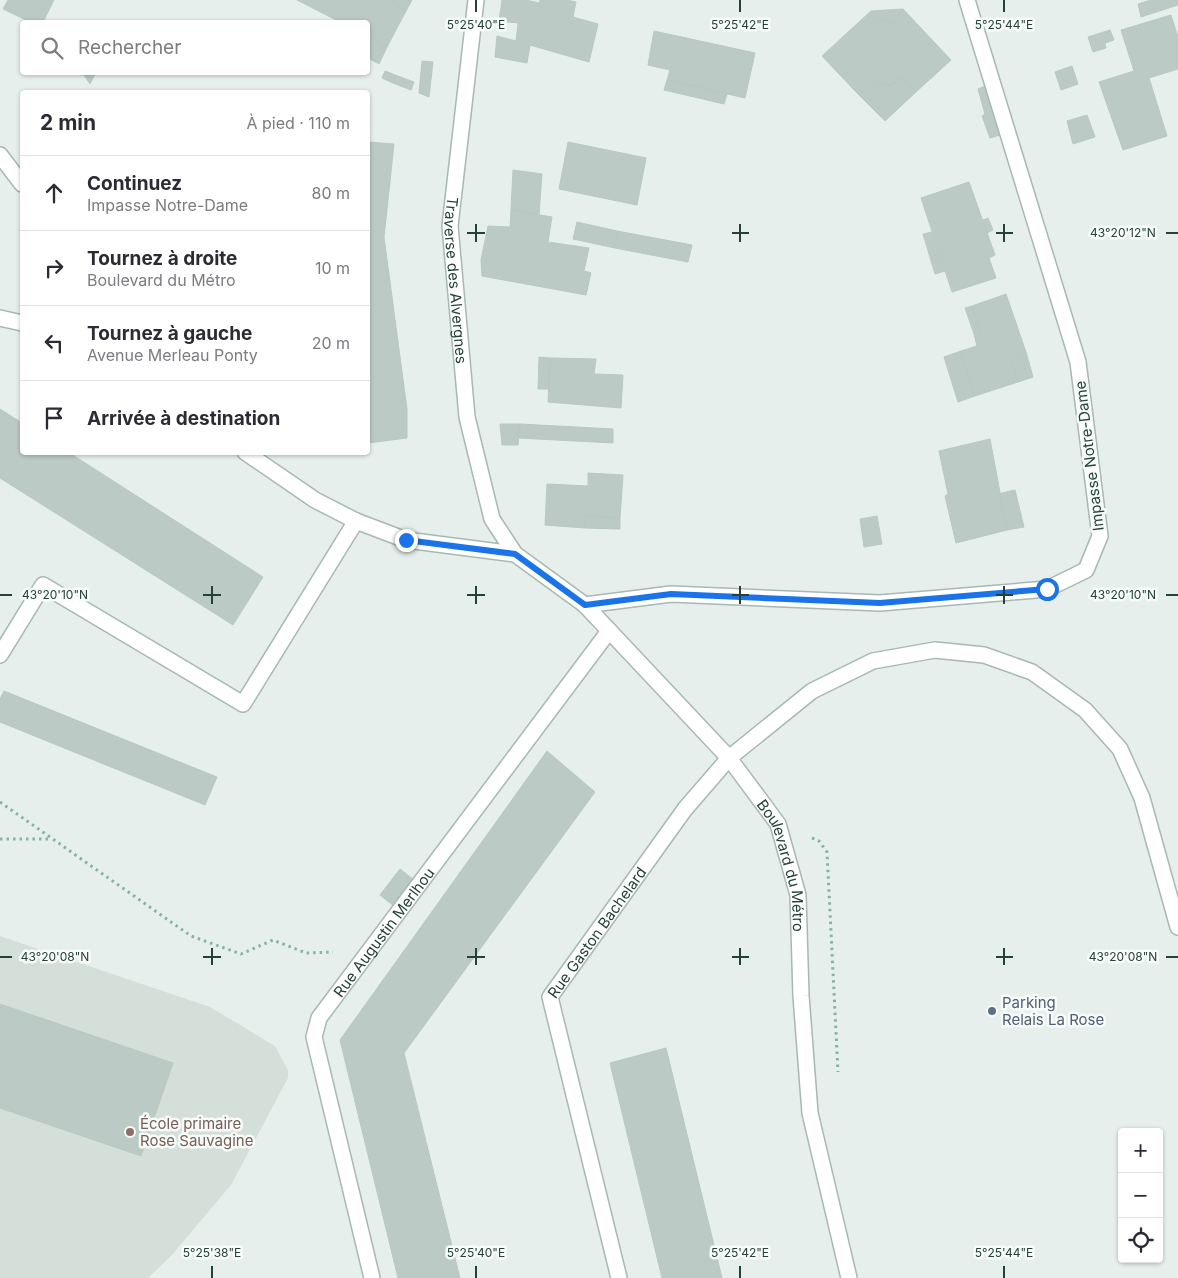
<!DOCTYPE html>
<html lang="fr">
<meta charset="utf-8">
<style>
:root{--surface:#fff;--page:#f2f2f3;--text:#2b2b33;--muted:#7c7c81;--line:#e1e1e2}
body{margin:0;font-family:Inter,sans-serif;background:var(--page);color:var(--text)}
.controls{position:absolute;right:15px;bottom:15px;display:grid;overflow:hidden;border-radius:5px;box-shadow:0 1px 4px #0004}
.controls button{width:45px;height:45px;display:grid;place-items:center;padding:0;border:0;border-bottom:1px solid var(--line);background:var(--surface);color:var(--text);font:25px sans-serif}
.stop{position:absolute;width:15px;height:15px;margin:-11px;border:4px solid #1a73e8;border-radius:50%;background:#fff}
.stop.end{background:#1a73e8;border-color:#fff;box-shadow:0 1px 5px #0008}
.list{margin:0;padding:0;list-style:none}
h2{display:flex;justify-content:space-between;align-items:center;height:65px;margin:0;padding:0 20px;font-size:21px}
h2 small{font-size:16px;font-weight:400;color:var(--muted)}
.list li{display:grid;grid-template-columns:32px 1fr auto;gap:15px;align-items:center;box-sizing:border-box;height:75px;padding:0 20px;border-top:1px solid var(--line)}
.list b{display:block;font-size:19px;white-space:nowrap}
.list p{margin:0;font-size:16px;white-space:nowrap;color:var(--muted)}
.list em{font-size:16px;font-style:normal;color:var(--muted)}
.icon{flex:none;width:28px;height:28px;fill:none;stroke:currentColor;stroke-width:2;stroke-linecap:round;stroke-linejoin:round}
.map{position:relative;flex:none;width:1178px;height:1278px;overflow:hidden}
.search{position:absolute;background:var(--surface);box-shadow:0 1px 4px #0004;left:20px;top:20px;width:350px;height:55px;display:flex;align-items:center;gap:12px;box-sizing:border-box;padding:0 18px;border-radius:5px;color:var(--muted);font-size:19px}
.panel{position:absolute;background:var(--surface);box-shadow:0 1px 4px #0004;left:20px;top:90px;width:350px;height:365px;border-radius:5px}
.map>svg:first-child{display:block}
.built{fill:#d4dfda}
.building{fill:#bbcac4;stroke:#b8c9c2}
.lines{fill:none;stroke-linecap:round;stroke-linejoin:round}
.minor-casing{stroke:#a8b8b2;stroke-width:18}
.path{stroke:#86b3a5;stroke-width:3;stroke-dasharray:2.5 4;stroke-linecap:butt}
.minor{stroke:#fff;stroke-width:15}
.route{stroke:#1a73e8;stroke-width:6}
.ticks{fill:none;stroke:#24423a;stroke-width:2}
.service-dot{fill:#5c6f8a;stroke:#f7fbf9;stroke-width:2}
.education-dot{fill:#8d6e63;stroke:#f7fbf9;stroke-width:2}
.labels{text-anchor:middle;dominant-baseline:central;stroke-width:5;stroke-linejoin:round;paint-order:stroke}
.street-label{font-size:15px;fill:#24423a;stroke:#f7fbf9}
.service-label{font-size:15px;fill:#4e5e75;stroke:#f7fbf9;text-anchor:start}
.education-label{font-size:15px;fill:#785e54;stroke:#f7fbf9;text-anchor:start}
.ticks-label{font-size:12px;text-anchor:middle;fill:#24423a;stroke:#f7fbf9;stroke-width:5;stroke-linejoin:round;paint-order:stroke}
</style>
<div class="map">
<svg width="1178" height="1278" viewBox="0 0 1178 1278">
<rect width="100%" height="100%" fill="#e6efeb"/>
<path class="built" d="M 0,936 L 210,1007 L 275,1046 L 288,1070 L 288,1078 L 231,1185 L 171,1256 L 148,1278 L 0,1278 Z"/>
<path class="building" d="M 8,0 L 54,0 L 43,22 L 30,22 L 3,9 Z
M 297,0 L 396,0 L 394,4 L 406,11 L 387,47 L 368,37 L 368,22 L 340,22 Z
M 396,0 L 412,0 L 406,11 L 394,4 Z
M 502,0 L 526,0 L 539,3 L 540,0 L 567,0 L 576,2 L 573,17 L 598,24 L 589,62 L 530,45 L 527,63 L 495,57 L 497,36 L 516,41 L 518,23 L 499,21 Z
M 1151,0 L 1178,0 L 1178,5 L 1141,17 L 1138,4 Z
M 903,9 L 892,23 L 877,19 L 871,11 Z
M 903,9 L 951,60 L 916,92 L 902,77 L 891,85 L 877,83 L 872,77 L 856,92 L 822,56 L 871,11 L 877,19 L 892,23 Z
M 1171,15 L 1178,37 L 1178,69 L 1149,78 L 1167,136 L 1123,150 L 1099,82 L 1134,71 L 1121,30 Z
M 1110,30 L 1114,40 L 1105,43 L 1106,48 L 1093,52 L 1088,37 Z
M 654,31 L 755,53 L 745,98 L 667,80 L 670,70 L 648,65 Z
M 368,37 L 387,47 L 379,64 L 368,58 Z
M 422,61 L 433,62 L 429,97 L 419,93 Z
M 1072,66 L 1078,84 L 1061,90 L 1055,72 Z
M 385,71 L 395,75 L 393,83 L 382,78 Z
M 96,72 L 90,84 L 82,72 Z
M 395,75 L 414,82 L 411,90 L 393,83 Z
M 872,77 L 877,83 L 891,85 L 902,77 L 916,92 L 885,121 L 856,92 Z
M 667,80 L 727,94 L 724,104 L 664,90 Z
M 988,85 L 1003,134 L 990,138 L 982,116 L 985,114 L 978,89 Z
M 1087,115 L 1095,137 L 1073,144 L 1067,121 Z
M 368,142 L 394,144 L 384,237 L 407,409 L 407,438 L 368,443 Z
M 568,142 L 646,158 L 637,205 L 559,189 Z
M 513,170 L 542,174 L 539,215 L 511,210 Z
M 969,182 L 995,255 L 989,258 L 996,278 L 952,292 L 921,198 Z
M 511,210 L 552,217 L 548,242 L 589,248 L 584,271 L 591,273 L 586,295 L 482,276 L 481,260 L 488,226 L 510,227 Z
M 988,218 L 993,230 L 987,233 L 983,220 Z
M 577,222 L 617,231 L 615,248 L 573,239 Z
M 617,231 L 692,245 L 688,262 L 615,248 Z
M 932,232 L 945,271 L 935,274 L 923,234 Z
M 1006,294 L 1026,352 L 1011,358 L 1018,382 L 975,396 L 961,351 L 977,346 L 974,334 L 981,332 L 972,306 Z
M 972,306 L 981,332 L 974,334 L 965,308 Z
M 961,351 L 975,396 L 958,402 L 944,357 Z
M 1026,352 L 1033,377 L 1018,382 L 1011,358 Z
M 539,357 L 550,358 L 549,389 L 538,389 Z
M 550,358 L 596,359 L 594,374 L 623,375 L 621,408 L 548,402 Z
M 0,409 L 22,423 L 22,452 L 68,452 L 263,577 L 233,625 L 0,478 Z
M 500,424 L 520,424 L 518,445 L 502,445 Z
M 520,424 L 613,429 L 613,443 L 519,438 Z
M 990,439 L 1007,530 L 956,543 L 945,496 L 948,494 L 939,451 Z
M 588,473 L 623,475 L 620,518 L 586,516 L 585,528 L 545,525 L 547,484 L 588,486 Z
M 1015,490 L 1024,527 L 1007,530 L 998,494 Z
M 586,516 L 620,518 L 620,529 L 585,528 Z
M 877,516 L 882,544 L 864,547 L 860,519 Z
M 4,691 L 217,777 L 205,805 L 0,722 L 0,699 Z
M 547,751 L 595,792 L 404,1053 L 460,1278 L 398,1278 L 340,1040 Z
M 400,869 L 414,880 L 394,906 L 380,895 Z
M 0,1004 L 173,1063 L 141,1156 L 0,1108 Z
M 666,1048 L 722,1278 L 662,1278 L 610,1063 Z"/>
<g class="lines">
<defs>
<g id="minor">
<path id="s1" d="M 476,0 L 450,226 L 467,417 L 492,519 L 515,554 L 585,605 L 729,758 L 778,824 L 798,895 L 801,996 L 810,1113 L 849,1278"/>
<path d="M 0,155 L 22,184"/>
<path d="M 0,318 L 22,323"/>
<path d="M 245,452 L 315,500 L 356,521 L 406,540 L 515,554"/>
<path d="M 585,605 L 671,594 L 880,603 L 1047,589 L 1086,570 L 1100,536 L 1078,362 L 967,0"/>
<path d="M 0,655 L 43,585 L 243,704 L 356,521"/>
<path id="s2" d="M 372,1278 L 314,1037 L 319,1018 L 609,631"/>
<path id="s3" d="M 619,1278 L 550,997 L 685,809 L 729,758 L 812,691 L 873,661 L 935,650 L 984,655 L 1032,672 L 1085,710 L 1120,749 L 1142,798 L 1178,927"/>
</g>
</defs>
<use href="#minor" class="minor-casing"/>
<path class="path" d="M 0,802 L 191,936 L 241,954 L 273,940 L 306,953 L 333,952
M 812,838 L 819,841 L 827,852 L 838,1072
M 0,839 L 49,839"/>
<use href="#minor" class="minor"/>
</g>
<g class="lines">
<path class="route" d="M 406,540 L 515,554 L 585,605 L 671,594 L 880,603 L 1047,589"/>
</g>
<path class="ticks" d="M 476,0 L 476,12M 740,0 L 740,12M 1004,0 L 1004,12M 476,224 L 476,242M 740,224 L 740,242M 1004,224 L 1004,242M 467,233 L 485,233M 732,233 L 749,233M 996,233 L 1013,233M 1166,233 L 1178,233M 212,586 L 212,604M 476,586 L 476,604M 740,586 L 740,604M 1004,586 L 1004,604M 0,595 L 12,595M 203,595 L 221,595M 467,595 L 485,595M 732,595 L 749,595M 996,595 L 1013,595M 1166,595 L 1178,595M 212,948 L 212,965M 476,948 L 476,965M 740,948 L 740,965M 1004,948 L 1004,965M 0,957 L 12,957M 203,957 L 221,957M 467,957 L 485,957M 732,957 L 749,957M 996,957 L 1013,957M 1166,957 L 1178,957M 212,1266 L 212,1278M 476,1266 L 476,1278M 740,1266 L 740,1278M 1004,1266 L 1004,1278"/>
<circle class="service-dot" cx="992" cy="1011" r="5"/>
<circle class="education-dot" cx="130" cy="1132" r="5"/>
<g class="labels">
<g class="street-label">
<text stroke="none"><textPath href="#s1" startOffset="282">Traverse des Alvergnes</textPath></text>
<text transform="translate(1089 456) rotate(-97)">Impasse Notre-Dame</text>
<text stroke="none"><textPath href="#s1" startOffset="986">Boulevard du Métro</textPath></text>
<text stroke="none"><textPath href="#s2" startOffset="375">Rue Augustin Merlhou</textPath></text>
<text stroke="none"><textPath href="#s3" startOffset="369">Rue Gaston Bachelard</textPath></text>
</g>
<g class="service-label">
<text x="1002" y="1002">Parking<tspan x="1002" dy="17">Relais La Rose</tspan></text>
</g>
<g class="education-label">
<text x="140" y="1123">École primaire<tspan x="140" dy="17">Rose Sauvagine</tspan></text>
</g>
</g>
<g class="ticks-label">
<text x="476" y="29">5°25'40"E</text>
<text x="740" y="29">5°25'42"E</text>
<text x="1004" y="29">5°25'44"E</text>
<text x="1123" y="237">43°20'12"N</text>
<text x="55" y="599">43°20'10"N</text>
<text x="1123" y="599">43°20'10"N</text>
<text x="55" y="961">43°20'08"N</text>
<text x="1123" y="961">43°20'08"N</text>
<text x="212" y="1257">5°25'38"E</text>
<text x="476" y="1257">5°25'40"E</text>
<text x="740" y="1257">5°25'42"E</text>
<text x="1004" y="1257">5°25'44"E</text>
</g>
</svg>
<div class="controls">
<button>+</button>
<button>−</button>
<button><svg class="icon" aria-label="locate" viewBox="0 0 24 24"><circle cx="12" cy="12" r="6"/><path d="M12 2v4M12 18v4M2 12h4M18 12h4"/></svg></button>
</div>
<div class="stop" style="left:1047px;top:589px"></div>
<div class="stop end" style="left:406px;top:540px"></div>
<div class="search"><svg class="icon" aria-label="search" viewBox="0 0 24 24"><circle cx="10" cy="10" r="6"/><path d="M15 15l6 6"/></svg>Rechercher</div>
<section class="panel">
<h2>2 min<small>À pied · 110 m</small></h2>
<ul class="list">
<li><svg class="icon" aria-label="ahead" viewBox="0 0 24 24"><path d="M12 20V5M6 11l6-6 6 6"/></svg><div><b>Continuez</b><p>Impasse Notre-Dame</p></div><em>80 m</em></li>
<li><svg class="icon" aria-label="right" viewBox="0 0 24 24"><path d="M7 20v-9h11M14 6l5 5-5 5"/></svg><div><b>Tournez à droite</b><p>Boulevard du Métro</p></div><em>10 m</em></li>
<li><svg class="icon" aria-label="left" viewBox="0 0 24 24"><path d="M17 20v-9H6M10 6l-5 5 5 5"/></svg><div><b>Tournez à gauche</b><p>Avenue Merleau Ponty</p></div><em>20 m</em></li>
<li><svg class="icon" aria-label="arrive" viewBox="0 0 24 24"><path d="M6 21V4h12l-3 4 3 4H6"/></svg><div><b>Arrivée à destination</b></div></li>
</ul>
</section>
</div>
